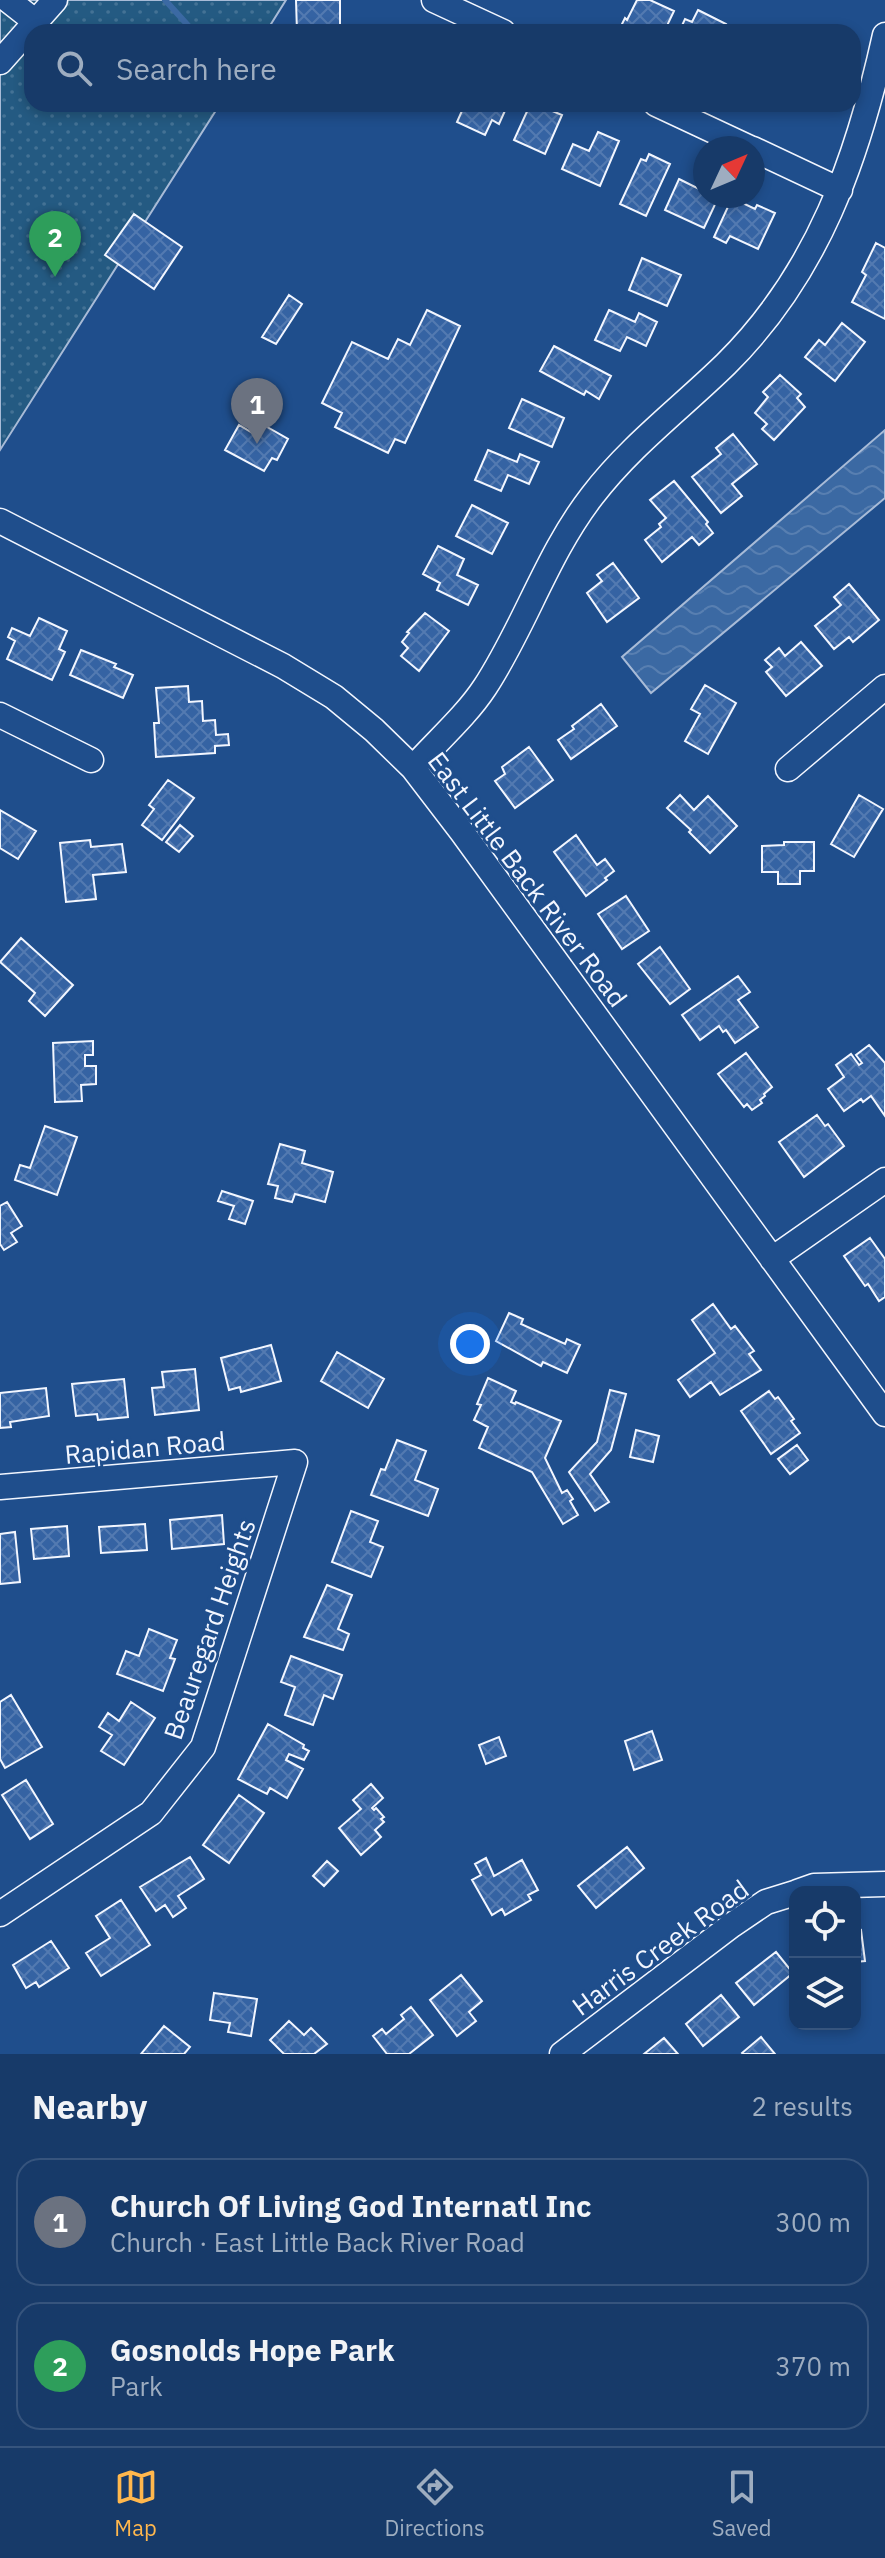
<!DOCTYPE html>
<meta charset="utf-8">
<style>
:root{--surface:#173a69;--page:#244571;--text:#f1f3f6;--muted:#9eadc0;--line:#36547d;--accent:#ffb74d}
body{margin:0;font-family:"IBM Plex Sans",sans-serif;background:var(--page);color:var(--text)}
.controls{position:absolute;right:24px;bottom:24px;display:grid;overflow:hidden;border-radius:16px;box-shadow:0 4px 12px #0003}
.controls button{width:72px;height:72px;display:grid;place-items:center;padding:0;border:0;border-bottom:2px solid var(--line);background:var(--surface);color:var(--text);font:40px sans-serif}
.compass{position:absolute;left:693px;top:136px;width:72px;height:72px;border-radius:50%;background:var(--surface);box-shadow:0 4px 12px #0003;rotate:46deg}
.you{position:absolute;left:470px;top:1344px;width:28px;height:28px;margin:-20px;border:6px solid #fff;border-radius:50%;background:#1a73e8;box-shadow:0 0 0 12px #1a73e833}
.badge{display:grid;place-items:center;width:52px;height:52px;border-radius:50%;background:var(--accent);color:#fff;font-size:26px;font-weight:700}
.pin{position:absolute;translate:-50% -66px;filter:drop-shadow(0 2px 4px #0008)}
.pin::after{content:'';position:absolute;top:42px;width:28px;height:24px;background:inherit;clip-path:polygon(0 0,100% 0,50% 100%)}
.list{margin:0;padding:0;list-style:none}
h2{display:flex;justify-content:space-between;align-items:center;height:104px;margin:0;padding:0 32px;font-size:34px}
h2 small{font-size:26px;font-weight:400;color:var(--muted)}
.list li{display:grid;grid-template-columns:52px 1fr auto;gap:24px;align-items:center;box-sizing:border-box;height:128px;margin:0 16px 16px;padding:0 16px;border:2px solid var(--line);border-radius:24px}
.list b{display:block;font-size:30px;white-space:nowrap}
.list p{margin:0;font-size:26px;white-space:nowrap;color:var(--muted)}
.list em{font-size:26px;font-style:normal;color:var(--muted)}
.icon{flex:none;width:44px;height:44px;fill:none;stroke:currentColor;stroke-width:2;stroke-linecap:round;stroke-linejoin:round}
.map{position:relative;flex:none;width:885px;height:2054px;overflow:hidden}
.search{position:absolute;background:var(--surface);box-shadow:0 4px 12px #0003;left:24px;right:24px;top:24px;height:88px;display:flex;align-items:center;gap:20px;box-sizing:border-box;padding:0 28px;border-radius:24px;color:var(--muted);font-size:30px}
.sheet{height:392px;background:var(--surface)}
nav{display:flex;justify-content:space-around;align-items:center;box-sizing:border-box;height:112px;border-top:2px solid var(--line);background:var(--surface);font-size:22px;color:var(--muted)}
nav a{display:grid;justify-items:center;gap:4px}
nav .on{color:var(--accent)}
.map>svg:first-child{display:block}
.grass{fill:url(#grass-dots);stroke:#a8bbd7;stroke-width:2}
.water{fill:url(#water-waves);stroke:#a8bbd7;stroke-width:2}
.lines{fill:none;stroke-linecap:round;stroke-linejoin:round}
.stream{stroke:#3b69a3;stroke-width:6}
.building{fill:url(#building-cross-hatch);stroke:#f2f6ff;stroke-width:2}
.minor-casing{stroke:#f2f6ff;stroke-width:27}
.minor{stroke:#1f4e8c;stroke-width:24}
.labels{text-anchor:middle;dominant-baseline:central;stroke-width:6;stroke-linejoin:round;paint-order:stroke}
.street-label{font-size:26px;fill:#f2f6ff;stroke:#1f4e8c}
</style>
<div class="map">
<svg width="885" height="2054" viewBox="0 0 885 2054">
<defs>
<pattern id="grass-dots" width="8" height="8" patternUnits="userSpaceOnUse" patternTransform="scale(2)"><rect width="8" height="8" fill="#245a82"/><path d="M2 2h.1M6 6h.1" fill="none" stroke="#447295" stroke-width="1.8" stroke-linecap="round"/></pattern>
<pattern id="water-waves" width="16" height="10" patternUnits="userSpaceOnUse" patternTransform="scale(2)"><rect width="16" height="10" fill="#3b69a3"/><path d="M0 5q4-4 8 0t8 0" fill="none" stroke="#587fb1"/></pattern>
<pattern id="building-cross-hatch" width="8" height="8" patternUnits="userSpaceOnUse" patternTransform="scale(2)"><rect width="8" height="8" fill="#3563a3"/><path d="M0 0l8 8M0 8l8-8" fill="none" stroke="#537ab1"/></pattern>
</defs>
<rect width="100%" height="100%" fill="#1f4e8c"/>
<path class="grass" d="M 0,0 L 286,0 L 266,32 L 32,32 L 32,104 L 220,104 L 0,450 Z"/>
<path class="water" d="M 885,430 L 885,498 L 651,693 L 622,657 Z"/>
<g class="lines">
<path class="stream" d="M 165,0 L 194,32"/>
</g>
<path class="building" d="M 296,0 L 340,0 L 340,27 L 334,27 L 334,32 L 297,32 Z
M 637,0 L 650,0 L 674,11 L 664,32 L 649,32 L 642,29 L 640,32 L 628,32 L 620,28 L 625,18 L 627,20 Z
M 698,10 L 726,24 L 723,32 L 679,32 L 685,19 L 692,22 Z
M 465,104 L 508,104 L 499,124 L 492,120 L 485,135 L 457,122 Z
M 538,105 L 562,115 L 545,154 L 514,140 L 529,107 L 536,110 Z
M 598,132 L 619,141 L 600,186 L 562,169 L 573,144 L 589,151 Z
M 649,154 L 670,164 L 646,216 L 620,204 L 641,159 L 646,161 Z
M 679,179 L 701,190 L 705,182 L 705,196 L 719,196 L 704,228 L 665,210 Z
M 732,198 L 755,209 L 757,205 L 775,213 L 758,249 L 730,236 L 726,243 L 714,237 Z
M 134,214 L 182,247 L 154,289 L 105,255 Z
M 876,243 L 885,248 L 885,319 L 852,302 L 866,275 L 862,272 Z
M 642,258 L 681,275 L 667,306 L 629,290 Z
M 289,295 L 302,304 L 276,344 L 262,337 Z
M 427,310 L 460,326 L 405,443 L 395,439 L 388,453 L 335,427 L 342,413 L 322,403 L 352,342 L 388,359 L 398,339 L 410,345 Z
M 609,310 L 635,322 L 639,313 L 657,322 L 646,346 L 627,337 L 620,351 L 595,340 Z
M 842,323 L 865,342 L 835,381 L 805,357 L 819,340 L 825,345 Z
M 554,346 L 611,376 L 599,399 L 586,391 L 584,395 L 540,371 Z
M 780,375 L 801,394 L 797,398 L 805,407 L 774,440 L 762,429 L 767,424 L 755,413 L 768,397 L 763,392 Z
M 522,399 L 564,418 L 552,447 L 509,428 Z
M 262,424 L 288,439 L 277,460 L 272,458 L 264,471 L 225,450 L 239,425 L 256,435 Z
M 733,434 L 757,464 L 732,484 L 742,496 L 721,513 L 692,477 L 721,454 L 716,448 Z
M 488,450 L 517,462 L 520,454 L 539,462 L 529,484 L 508,475 L 501,491 L 475,480 Z
M 674,481 L 708,522 L 706,524 L 713,533 L 699,545 L 692,537 L 662,562 L 645,540 L 661,527 L 659,524 L 666,518 L 650,500 Z
M 472,505 L 508,523 L 492,554 L 456,536 Z
M 438,546 L 464,559 L 457,575 L 478,585 L 468,605 L 437,590 L 440,583 L 423,574 Z
M 613,563 L 639,598 L 607,622 L 587,593 L 602,581 L 597,575 Z
M 849,584 L 879,620 L 853,642 L 849,637 L 834,649 L 815,626 L 841,605 L 834,597 Z
M 425,613 L 449,631 L 419,671 L 401,656 L 408,648 L 402,642 L 409,633 L 407,632 Z
M 39,618 L 67,631 L 59,649 L 65,652 L 52,680 L 7,659 L 15,641 L 8,637 L 12,628 L 30,636 Z
M 801,642 L 822,666 L 786,696 L 766,672 L 772,667 L 765,660 L 779,648 L 785,656 Z
M 81,650 L 116,664 L 114,667 L 133,675 L 123,698 L 70,675 Z
M 705,685 L 736,703 L 708,754 L 685,741 L 700,714 L 691,709 Z
M 188,686 L 189,702 L 202,701 L 203,721 L 215,720 L 216,735 L 228,734 L 229,745 L 215,746 L 215,753 L 156,757 L 154,723 L 159,723 L 156,688 Z
M 601,704 L 617,726 L 571,759 L 558,740 L 574,729 L 572,726 Z
M 529,747 L 553,780 L 515,808 L 495,781 L 505,774 L 502,767 Z
M 168,780 L 194,798 L 162,840 L 142,825 L 154,809 L 149,805 Z
M 680,795 L 694,810 L 708,796 L 737,826 L 710,853 L 689,832 L 691,830 L 667,808 Z
M 859,795 L 883,809 L 854,857 L 831,844 Z
M 0,810 L 36,831 L 18,859 L 0,848 Z
M 180,825 L 193,836 L 179,852 L 166,842 Z
M 576,835 L 597,865 L 605,859 L 614,871 L 605,878 L 607,880 L 586,896 L 554,852 Z
M 90,840 L 91,847 L 122,844 L 126,872 L 93,875 L 96,899 L 66,902 L 60,843 Z
M 784,842 L 814,842 L 814,871 L 800,871 L 800,884 L 778,884 L 778,872 L 762,872 L 762,846 L 784,845 Z
M 626,896 L 649,931 L 622,949 L 598,914 Z
M 21,938 L 73,985 L 45,1016 L 29,1001 L 35,993 L 0,962 Z
M 660,947 L 690,989 L 670,1004 L 638,964 Z
M 738,976 L 750,992 L 738,1000 L 758,1027 L 735,1043 L 726,1030 L 723,1032 L 719,1026 L 700,1040 L 682,1015 Z
M 93,1041 L 93,1055 L 85,1055 L 85,1066 L 96,1066 L 96,1084 L 81,1085 L 82,1101 L 55,1102 L 53,1043 Z
M 869,1045 L 885,1063 L 885,1116 L 871,1096 L 863,1102 L 861,1099 L 844,1111 L 828,1089 L 844,1077 L 836,1065 L 851,1054 L 859,1065 L 862,1063 L 856,1055 Z
M 746,1053 L 772,1087 L 764,1094 L 765,1096 L 760,1100 L 762,1103 L 752,1110 L 747,1104 L 744,1107 L 718,1074 Z
M 817,1115 L 825,1126 L 828,1124 L 844,1146 L 804,1177 L 779,1142 Z
M 45,1126 L 77,1137 L 57,1195 L 15,1180 L 20,1165 L 30,1168 Z
M 280,1144 L 305,1151 L 302,1163 L 333,1172 L 325,1202 L 295,1194 L 292,1202 L 275,1198 L 278,1186 L 268,1184 Z
M 222,1191 L 253,1201 L 245,1224 L 229,1219 L 234,1206 L 218,1201 Z
M 7,1202 L 22,1226 L 11,1233 L 17,1242 L 4,1250 L 0,1244 L 0,1206 Z
M 870,1238 L 885,1259 L 885,1297 L 879,1301 L 868,1284 L 865,1286 L 844,1256 Z
M 713,1304 L 731,1329 L 735,1326 L 754,1351 L 749,1354 L 761,1370 L 720,1395 L 711,1382 L 690,1397 L 678,1380 L 715,1353 L 692,1320 Z
M 509,1313 L 523,1319 L 521,1324 L 565,1344 L 567,1339 L 580,1345 L 567,1373 L 543,1362 L 541,1366 L 496,1341 Z
M 271,1345 L 281,1381 L 241,1392 L 240,1387 L 229,1390 L 221,1358 Z
M 337,1352 L 384,1379 L 368,1408 L 321,1381 Z
M 195,1369 L 199,1410 L 155,1415 L 152,1388 L 164,1387 L 162,1372 Z
M 488,1378 L 516,1391 L 511,1402 L 515,1404 L 516,1402 L 561,1421 L 545,1458 L 562,1493 L 567,1490 L 573,1499 L 570,1501 L 578,1515 L 563,1524 L 532,1472 L 479,1448 L 488,1427 L 474,1420 L 481,1405 L 477,1404 Z
M 124,1379 L 128,1417 L 98,1420 L 97,1414 L 76,1416 L 72,1384 Z
M 46,1388 L 49,1416 L 10,1422 L 11,1427 L 0,1428 L 0,1393 Z
M 610,1390 L 626,1394 L 611,1450 L 590,1474 L 609,1502 L 595,1511 L 569,1472 L 597,1442 Z
M 769,1391 L 775,1399 L 778,1397 L 794,1419 L 791,1421 L 800,1433 L 771,1454 L 741,1411 Z
M 636,1430 L 659,1436 L 653,1462 L 630,1457 Z
M 397,1440 L 426,1451 L 415,1480 L 438,1489 L 428,1516 L 371,1495 L 381,1469 L 385,1470 Z
M 797,1445 L 808,1460 L 790,1474 L 778,1459 Z
M 351,1511 L 378,1521 L 370,1542 L 383,1547 L 371,1577 L 332,1562 Z
M 222,1515 L 224,1544 L 172,1549 L 170,1520 Z
M 145,1524 L 147,1550 L 101,1553 L 99,1527 Z
M 67,1526 L 69,1556 L 34,1559 L 31,1529 Z
M 15,1532 L 20,1582 L 0,1584 L 0,1534 Z
M 327,1585 L 352,1595 L 338,1629 L 349,1634 L 343,1650 L 304,1637 Z
M 149,1629 L 177,1640 L 170,1658 L 175,1659 L 163,1691 L 117,1674 L 126,1651 L 139,1656 Z
M 291,1656 L 342,1675 L 333,1699 L 324,1695 L 313,1725 L 285,1715 L 295,1687 L 281,1682 Z
M 11,1695 L 42,1747 L 5,1768 L 0,1759 L 0,1702 Z
M 131,1702 L 155,1718 L 124,1765 L 101,1751 L 112,1735 L 99,1727 L 108,1713 L 119,1721 Z
M 268,1724 L 304,1745 L 303,1748 L 309,1751 L 304,1760 L 289,1754 L 286,1760 L 303,1769 L 287,1798 L 270,1788 L 267,1794 L 238,1779 Z
M 652,1731 L 662,1760 L 634,1770 L 625,1741 Z
M 499,1737 L 506,1756 L 486,1764 L 479,1745 Z
M 26,1780 L 53,1824 L 30,1839 L 2,1795 Z
M 371,1784 L 383,1798 L 372,1808 L 374,1810 L 376,1808 L 384,1817 L 381,1819 L 384,1822 L 375,1830 L 381,1837 L 361,1855 L 339,1828 L 361,1809 L 353,1800 Z
M 239,1795 L 264,1813 L 229,1863 L 203,1845 Z
M 627,1847 L 644,1868 L 596,1908 L 578,1886 Z
M 190,1857 L 204,1879 L 178,1896 L 186,1908 L 173,1917 L 165,1905 L 156,1911 L 140,1887 Z
M 486,1858 L 494,1876 L 522,1860 L 538,1890 L 528,1895 L 531,1900 L 505,1915 L 502,1909 L 492,1915 L 472,1880 L 481,1875 L 475,1864 Z
M 327,1861 L 338,1871 L 324,1886 L 313,1876 Z
M 121,1900 L 150,1945 L 101,1976 L 86,1953 L 110,1938 L 96,1916 Z
M 861,1930 L 865,1961 L 855,1962 L 855,1931 Z
M 51,1941 L 69,1968 L 39,1987 L 36,1982 L 26,1988 L 13,1965 Z
M 776,1952 L 793,1973 L 754,2005 L 736,1983 Z
M 461,1975 L 482,2001 L 469,2012 L 476,2021 L 457,2036 L 430,2000 Z
M 214,1993 L 257,1999 L 251,2036 L 228,2032 L 230,2023 L 210,2020 Z
M 721,1995 L 739,2017 L 703,2046 L 686,2024 Z
M 411,2007 L 433,2035 L 409,2054 L 387,2054 L 373,2036 L 382,2029 L 386,2034 L 404,2019 L 401,2015 Z
M 289,2021 L 304,2035 L 311,2028 L 327,2044 L 314,2054 L 284,2054 L 270,2040 Z
M 164,2026 L 190,2047 L 184,2054 L 141,2054 Z
M 761,2037 L 775,2054 L 743,2054 L 742,2053 Z
M 664,2038 L 678,2054 L 644,2054 Z"/>
<g class="lines">
<defs>
<path id="minor" d="M 8,0 L 36,22
M 434,0 L 503,32
M 0,62 L 55,0
M 656,104 L 750,148
M 753,149 L 840,190
M 0,521 L 283,666 L 334,697 L 374,730 L 413,768 L 462,832 L 885,1414
M 0,715 L 91,760
M 413,768 C 436,742 466,716 485,687 C 525,626 547,554 592,496 C 630,446 681,408 726,364 C 818,273 858,158 885,35
M 788,769 L 885,687
M 772,1259 L 885,1180
M 0,1487 L 295,1462 L 203,1747 L 151,1813 L 0,1914
M 797,1892 L 814,1886 L 885,1884
M 562,2054 L 732,1925 L 766,1902 L 795,1893"/>
</defs>
<use href="#minor" class="minor-casing"/>
<use href="#minor" class="minor"/>
</g>
<g class="labels">
<g class="street-label">
<text transform="translate(528 879) rotate(53)">East Little Back River Road</text>
<text transform="translate(145 1447) rotate(-5)">Rapidan Road</text>
<text transform="translate(209 1629) rotate(-71)">Beauregard Heights</text>
<text transform="translate(660 1947) rotate(-36)">Harris Creek Road</text>
</g>
</g>
</svg>
<div class="controls">
<button><svg class="icon" aria-label="locate" viewBox="0 0 24 24"><circle cx="12" cy="12" r="6"/><path d="M12 2v4M12 18v4M2 12h4M18 12h4"/></svg></button>
<button><svg class="icon" aria-label="layers" viewBox="0 0 24 24"><path d="M12 4l9 5-9 5-9-5zM3 14l9 5 9-5"/></svg></button>
</div>
<svg class="compass" viewBox="-18 -18 36 36"><path d="M0-13l5 13h-10z" fill="#e53935"/><path d="M0 13l5-13h-10z" fill="#9eadc0"/></svg>
<div class="you"></div>
<div class="pin badge" style="left:257px;top:444px;background:#6b7280">1</div>
<div class="pin badge" style="left:55px;top:277px;background:#2e9e5b">2</div>
<div class="search"><svg class="icon" aria-label="search" viewBox="0 0 24 24"><circle cx="10" cy="10" r="6"/><path d="M15 15l6 6"/></svg>Search here</div>
</div>
<section class="sheet">
<h2>Nearby<small>2 results</small></h2>
<ul class="list">
<li><span class="badge" style="background:#6b7280">1</span><div><b>Church Of Living God Internatl Inc</b><p>Church · East Little Back River Road</p></div><em>300 m</em></li>
<li><span class="badge" style="background:#2e9e5b">2</span><div><b>Gosnolds Hope Park</b><p>Park</p></div><em>370 m</em></li>
</ul>
</section>
<nav>
<a class="on"><svg class="icon" aria-label="map" viewBox="0 0 24 24"><path d="M3 6l6-2 6 2 6-2v14l-6 2-6-2-6 2zM9 4v14M15 6v14"/></svg>Map</a>
<a><svg class="icon" aria-label="directions" viewBox="0 0 24 24"><path d="M12 3l9 9-9 9-9-9zM9 14v-3h6M13 9l2 2-2 2"/></svg>Directions</a>
<a><svg class="icon" aria-label="saved" viewBox="0 0 24 24"><path d="M7 4h10v16l-5-4-5 4z"/></svg>Saved</a>
</nav>
